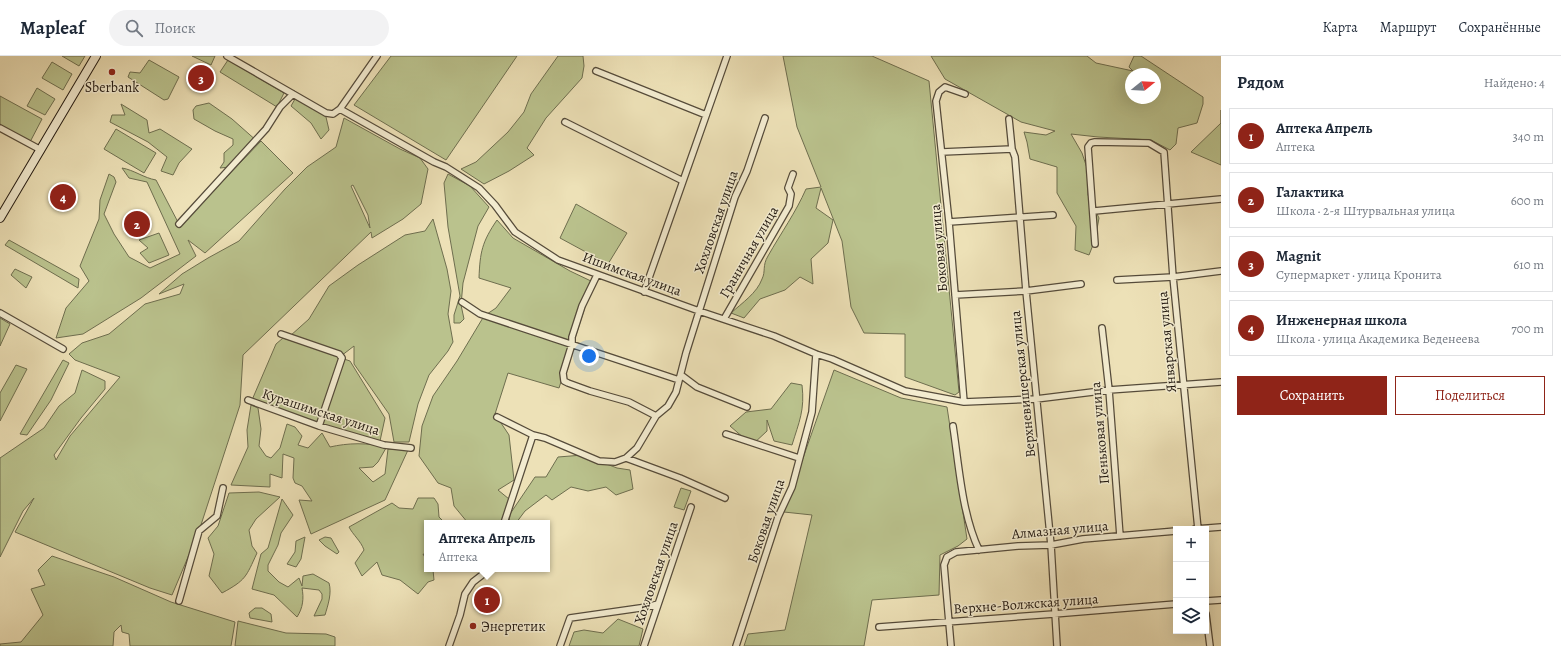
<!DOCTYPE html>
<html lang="ru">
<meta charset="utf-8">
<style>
:root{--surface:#fff;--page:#f2f2f3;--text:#1f2937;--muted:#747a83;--line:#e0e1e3;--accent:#8f2418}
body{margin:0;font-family:Alegreya,serif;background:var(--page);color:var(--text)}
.controls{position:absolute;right:12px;bottom:12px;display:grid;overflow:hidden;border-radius:0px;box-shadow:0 4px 16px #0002}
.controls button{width:36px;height:36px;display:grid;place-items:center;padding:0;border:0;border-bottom:1px solid var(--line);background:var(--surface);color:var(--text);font:20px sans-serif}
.compass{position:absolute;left:1125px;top:12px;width:36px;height:36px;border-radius:50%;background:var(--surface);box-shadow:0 4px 16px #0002;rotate:72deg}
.you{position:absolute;left:589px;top:300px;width:14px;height:14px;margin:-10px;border:3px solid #fff;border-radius:50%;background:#1a73e8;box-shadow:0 0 0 6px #1a73e833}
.badge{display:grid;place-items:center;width:26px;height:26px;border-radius:50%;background:var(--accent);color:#fff;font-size:13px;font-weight:700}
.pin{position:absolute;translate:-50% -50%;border:2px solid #fff;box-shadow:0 1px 4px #0006}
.popup{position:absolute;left:424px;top:464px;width:126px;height:52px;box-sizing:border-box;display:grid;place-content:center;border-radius:0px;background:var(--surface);filter:drop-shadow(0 1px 3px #0005);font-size:13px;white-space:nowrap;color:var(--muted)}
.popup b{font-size:15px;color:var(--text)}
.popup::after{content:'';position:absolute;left:50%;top:100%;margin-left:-8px;border:8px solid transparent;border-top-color:var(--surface)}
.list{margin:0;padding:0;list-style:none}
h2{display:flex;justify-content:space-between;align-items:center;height:52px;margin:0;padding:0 16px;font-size:17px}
h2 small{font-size:13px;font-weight:400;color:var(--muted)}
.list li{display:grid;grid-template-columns:26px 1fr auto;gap:12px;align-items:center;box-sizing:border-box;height:56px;margin:0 8px 8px;padding:0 8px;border:1px solid var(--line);border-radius:0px}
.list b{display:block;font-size:15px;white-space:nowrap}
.list p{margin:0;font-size:13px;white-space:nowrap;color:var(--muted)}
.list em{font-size:13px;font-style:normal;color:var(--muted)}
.actions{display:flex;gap:8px;padding:12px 16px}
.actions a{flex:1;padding:9px 0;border:1px solid var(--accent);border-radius:0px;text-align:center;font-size:14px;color:var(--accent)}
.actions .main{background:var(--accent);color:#fff}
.icon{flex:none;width:22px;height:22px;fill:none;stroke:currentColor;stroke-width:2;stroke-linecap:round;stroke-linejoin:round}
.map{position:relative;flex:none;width:1221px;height:590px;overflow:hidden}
header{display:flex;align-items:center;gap:24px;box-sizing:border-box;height:56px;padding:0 20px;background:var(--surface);border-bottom:1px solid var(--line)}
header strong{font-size:19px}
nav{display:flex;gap:22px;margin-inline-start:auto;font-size:14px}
.search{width:280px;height:36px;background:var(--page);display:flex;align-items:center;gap:10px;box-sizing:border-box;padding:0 14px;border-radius:22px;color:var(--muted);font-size:15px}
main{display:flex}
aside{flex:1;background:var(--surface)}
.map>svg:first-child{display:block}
.green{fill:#bac28d;stroke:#6e6e4f;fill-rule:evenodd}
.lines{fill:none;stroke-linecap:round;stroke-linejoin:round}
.street-casing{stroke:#554b3a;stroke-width:8}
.secondary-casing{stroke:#221911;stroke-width:10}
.street{stroke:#f3ecd0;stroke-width:5.5}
.secondary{stroke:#f3ecd0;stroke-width:8}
.poi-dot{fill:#8f2418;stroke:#f3ecd0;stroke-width:1.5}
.labels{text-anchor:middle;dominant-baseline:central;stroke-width:3;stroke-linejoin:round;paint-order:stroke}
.poi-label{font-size:14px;fill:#221911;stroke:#f3ecd0}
.street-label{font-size:14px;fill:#221911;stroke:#f3ecd0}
</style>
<header>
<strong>Mapleaf</strong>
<div class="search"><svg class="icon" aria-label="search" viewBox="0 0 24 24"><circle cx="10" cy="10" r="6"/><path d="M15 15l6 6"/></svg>Поиск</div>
<nav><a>Карта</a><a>Маршрут</a><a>Сохранённые</a></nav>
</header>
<main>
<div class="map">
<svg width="1221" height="590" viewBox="0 0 1221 590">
<rect width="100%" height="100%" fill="#ede1b7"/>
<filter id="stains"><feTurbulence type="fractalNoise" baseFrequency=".005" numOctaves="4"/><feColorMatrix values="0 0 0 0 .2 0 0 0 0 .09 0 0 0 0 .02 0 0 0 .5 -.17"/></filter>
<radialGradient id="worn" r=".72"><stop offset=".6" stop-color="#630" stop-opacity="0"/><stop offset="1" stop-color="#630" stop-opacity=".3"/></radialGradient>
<path class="green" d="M 62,0 L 85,0 L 79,10 Z
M 192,0 L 215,0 L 211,9 Z
M 391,0 L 517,0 L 446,104 L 354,49 Z
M 558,0 L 583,0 L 584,10 L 582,22 L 546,62 L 527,92 L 534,99 L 509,115 L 484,128 L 461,113 L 476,106 L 508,76 L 524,56 L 531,38 Z
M 783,0 L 872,0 L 929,25 L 959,336 L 955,339 L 905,321 L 905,278 L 864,277 L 851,251 L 842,185 L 821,132 L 816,152 L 833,164 L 828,187 L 811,203 L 813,228 L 800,221 L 785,234 L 760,243 L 744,262 L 731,257 C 742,247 757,237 762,223 C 766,215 762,210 768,200 C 781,177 796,156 806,133 L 821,131 L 797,71 Z
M 931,0 L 1087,0 L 1096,7 L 1133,15 L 1129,11 L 1134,0 L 1141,0 L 1203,41 L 1203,48 L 1197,67 L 1178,72 L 1176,88 L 1170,94 L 1151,84 L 1098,81 L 1071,78 L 1082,97 L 1088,115 L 1088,139 L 1099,162 L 1095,184 L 1089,199 L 1075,194 L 1076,170 L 1057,137 L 1057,111 L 1030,103 L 1027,86 L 1024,76 L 1046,79 L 1055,75 L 1021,66 L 945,23 ZM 1131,18 L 1155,18 L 1155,42 L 1131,42 Z
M 149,4 L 179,21 L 168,43 L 164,44 L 128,21 L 130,16 L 140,17 Z
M 228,4 L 284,37 L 277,51 L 220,16 Z
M 52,6 L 72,18 L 63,34 L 42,22 Z
M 37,32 L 55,43 L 45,59 L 27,50 Z
M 0,40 L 42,63 L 30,86 L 0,70 Z
M 295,43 L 317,54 L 326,61 L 329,74 L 321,83 L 311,67 L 291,50 Z
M 209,47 L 232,63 L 258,86 L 230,111 L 220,112 L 224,106 L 224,97 L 233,89 L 233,83 L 215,75 L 194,63 L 193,54 L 196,50 Z
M 121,48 L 147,64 L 149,77 L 160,73 L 192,93 L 179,107 L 173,119 L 161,115 L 167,101 L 148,86 L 110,66 L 112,59 L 125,59 Z
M 1221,54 L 1221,109 L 1191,96 L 1221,67 Z
M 344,62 L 400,93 L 420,102 L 428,113 L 421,148 L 403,163 L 372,182 L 371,176 L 243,299 L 240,349 L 199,475 L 172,539 L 150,532 L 15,476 L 34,442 L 23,455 L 0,501 L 0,402 L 44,372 L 59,350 L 75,337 L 82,314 L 105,325 L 105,333 L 81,362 L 54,399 L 56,404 L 70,380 L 120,321 L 75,304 L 69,298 L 82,287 L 109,278 L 145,248 L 180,238 L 184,228 L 159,238 L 182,218 L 208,202 L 239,185 L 285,133 L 307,111 L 336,91 ZM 353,129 L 368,159 L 370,172 L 351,130 Z
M 116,73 L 156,97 L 144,117 L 104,93 Z
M 261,85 L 293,117 L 205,197 L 188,184 L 196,200 L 141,242 L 83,278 L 56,282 L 66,252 L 89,225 L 80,210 L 99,163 L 100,144 L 109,118 L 114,121 L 116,126 L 104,158 L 114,178 L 129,201 L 150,212 L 180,198 L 147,126 L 129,122 L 122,112 C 134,114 144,122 156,124 L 180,170 Z
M 448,118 L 470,130 L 489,151 L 478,170 L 463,227 L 461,249 L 464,263 L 460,267 L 454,267 L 454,259 L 460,240 L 448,171 L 444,127 Z
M 576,148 L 627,177 L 608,208 L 560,182 Z
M 433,163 L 447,213 L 451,235 L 448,258 L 453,286 L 448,295 L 429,319 L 418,348 L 409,386 L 394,386 L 389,358 L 354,308 L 354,290 L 341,300 L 338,301 L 350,305 L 385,362 L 380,385 L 318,368 L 252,344 L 276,288 L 283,282 L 307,290 L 290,280 L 309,263 L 329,230 L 358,209 L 405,179 L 425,175 Z
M 497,164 L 513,182 L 570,215 L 593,226 L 559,332 L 508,317 L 495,358 L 509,379 L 514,424 L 498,434 L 509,443 L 502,467 L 468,467 L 454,450 L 451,432 L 438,427 L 419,400 L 422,370 L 433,340 L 457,305 L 484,260 L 496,252 L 511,232 L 479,222 C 480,196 482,186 497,164 Z
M 159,177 L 169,199 L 149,207 L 140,197 L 148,192 L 139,184 Z
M 9,184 L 79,223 L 78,232 L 5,189 Z
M 15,213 L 32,221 L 26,232 L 11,219 Z
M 0,262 L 10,268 L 0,290 Z
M 63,304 L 69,307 L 51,344 L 27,379 L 20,378 Z
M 16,309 L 27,313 L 0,365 L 0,337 Z
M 834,314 L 901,342 L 947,351 L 967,483 L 958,490 L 940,499 L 939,539 L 872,544 L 864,590 L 744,590 L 748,578 L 785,574 L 812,459 L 784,456 Z
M 791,327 L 802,329 C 805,354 799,366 792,389 L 774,385 L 767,364 L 767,375 L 752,389 L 730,370 L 746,356 L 771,353 Z
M 251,349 L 258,352 L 261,373 L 259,390 L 266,400 L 271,402 L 280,392 L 287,368 L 295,371 L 302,380 L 298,389 L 308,392 L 322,377 L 330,391 C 347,387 369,386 386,392 L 378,406 L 373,411 L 359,412 L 373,426 L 385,418 L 388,393 L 408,394 L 385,444 L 311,478 L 299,444 L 312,445 L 302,430 L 295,427 L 293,422 L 294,402 L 283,398 L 282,422 L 270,418 L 270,431 L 231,429 L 248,391 L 247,374 Z
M 583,399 L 617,412 L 630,414 L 633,433 L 616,439 L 606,431 L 588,435 L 571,431 L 552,444 L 546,439 L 525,455 L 516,467 L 509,467 L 510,458 L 535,421 L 546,421 L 558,401 Z
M 681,432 L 691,435 L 684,454 L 674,451 Z
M 259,436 L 280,441 L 256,463 L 249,474 L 252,490 L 257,497 C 246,521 246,524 222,537 L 209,520 L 214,498 L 208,482 L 218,470 L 229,437 Z
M 418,442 L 434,442 L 438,448 L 439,461 L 445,467 L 427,467 L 427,499 L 423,498 L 427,505 L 427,513 L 433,514 L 434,524 L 428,526 L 418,538 L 400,524 L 382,519 L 377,506 L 362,520 L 355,507 L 364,494 C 361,485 353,479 349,471 L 392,447 L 399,452 L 413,453 Z
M 282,443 L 293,459 L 281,477 L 278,489 L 268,509 L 268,515 L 279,526 L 288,531 L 299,522 L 302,530 L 303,520 L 313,518 L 329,527 C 332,537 328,549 325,559 L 314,560 L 322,543 L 322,538 L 319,534 L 302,532 C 304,542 303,552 297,561 L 274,539 L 252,533 L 261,498 L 268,492 Z
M 305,481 L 301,503 L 296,511 L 287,508 L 295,496 L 296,485 Z
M 325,481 L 331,482 L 339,496 L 337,498 L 325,490 L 319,484 Z
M 52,500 L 114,521 L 171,546 L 235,566 L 231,590 L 130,590 L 129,578 L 122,576 L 121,569 L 114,576 L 113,590 L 0,590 L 0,588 L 21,586 L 43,559 L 31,533 L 45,529 L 38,514 Z
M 255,552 L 262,552 L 271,558 L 272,566 L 250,562 L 249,557 Z
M 618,563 L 643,573 L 639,590 L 569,590 L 574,576 L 584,574 L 603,577 Z
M 238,565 L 286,577 L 326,578 L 335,581 L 335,590 L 235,590 Z"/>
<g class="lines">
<defs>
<path id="street" d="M 227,0 L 326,57 L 333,58 L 340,53 L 377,0
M 596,15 L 706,59
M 340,53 L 434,106 L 446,111 L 479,132 L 495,149 L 515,176 L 558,204 L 699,255 L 774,280 L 816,298 L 832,303 L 905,335 L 964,346 L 1036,343 L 1109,334 L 1221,326
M 1009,63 L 1012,93 L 1015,101 L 1026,235 L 1051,489 L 1057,590
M 565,66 L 683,125
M 0,72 L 41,94
M 942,96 L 1012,93
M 1094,155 L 1221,143
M 949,166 L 1053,159
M 179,168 L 266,73 L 280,51 L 293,38
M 1095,188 L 1088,91 L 1091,87 L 1095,86 L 1149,87 L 1164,96 L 1173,221 L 1198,473
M 597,219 L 582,250 L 572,281 L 572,288 L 563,317 L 564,325 L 568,327 L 590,335 L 629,346 L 656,360
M 1117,224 L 1173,221 L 1221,215
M 644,236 L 727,0
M 955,239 L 1026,235 L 1081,228
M 462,246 L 480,258 L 679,324
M 0,257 L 63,293
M 724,263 L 789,150 L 791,138 L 788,132 L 793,118
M 1102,272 L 1109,334 L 1120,480
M 281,278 L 339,298 L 342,302 L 319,370
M 681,319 L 697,331 L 747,351
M 248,344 L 319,370 L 384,389 L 411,392
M 964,346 L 949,166 L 936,45 L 939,36 L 945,31 L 965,38
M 497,361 L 533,379 L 545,382 L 599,405 L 615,406 L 626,402 L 680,422 L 725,442
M 953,370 C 959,410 962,458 979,494
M 726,378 L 799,402
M 626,402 L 637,392 L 656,360 L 668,350 L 676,336 L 686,297 L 735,141 L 747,115 L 765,62
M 504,467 L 533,379
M 1195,473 L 1221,471
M 179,545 L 199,475 L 217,460 L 223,432
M 1206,545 L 1221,544
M 1206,558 L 1210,590
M 879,571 L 1054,558 L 1176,548
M 449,590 L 460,559 L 465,538 L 473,526 L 482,519 L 485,513
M 560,590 L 570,562 L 647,551 L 658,548
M 644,590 L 691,451
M 736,590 L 778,461 L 792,431 L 812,356 L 816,298
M 951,590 L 944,509 L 947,501 L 956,496 L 1018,490 L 1051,489 L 1083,483 L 1176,475"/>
<path id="secondary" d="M 0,162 L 96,0"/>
</defs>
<use href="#street" class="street-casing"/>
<use href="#secondary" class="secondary-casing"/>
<use href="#street" class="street"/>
<use href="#secondary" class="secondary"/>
</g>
<g class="poi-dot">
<circle cx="112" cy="16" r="4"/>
<circle cx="473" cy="570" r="4"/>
</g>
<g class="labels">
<g class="poi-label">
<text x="112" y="31">Sberbank</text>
<text x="481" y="570" text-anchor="start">Энергетик</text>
</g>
<g class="street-label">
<text transform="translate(716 166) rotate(-71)">Хохловская улица</text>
<text transform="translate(939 192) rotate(-95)">Боковая улица</text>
<text transform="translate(749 196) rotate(-60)">Граничная улица</text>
<text transform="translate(632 218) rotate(20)">Ишимская улица</text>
<text transform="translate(1167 286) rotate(-95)">Январская улица</text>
<text transform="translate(1023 328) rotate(-96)">Верхневишерская улица</text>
<text transform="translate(321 356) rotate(18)">Курашимская улица</text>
<text transform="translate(1100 377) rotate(-95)">Пеньковая улица</text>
<text transform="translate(766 465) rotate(-71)">Боковая улица</text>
<text transform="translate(1060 474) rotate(-5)">Алмазная улица</text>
<text transform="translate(656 517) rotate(-71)">Хохловская улица</text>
<text transform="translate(1026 548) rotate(-4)">Верхне-Волжская улица</text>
</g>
</g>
<rect width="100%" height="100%" filter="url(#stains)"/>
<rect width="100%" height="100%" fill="url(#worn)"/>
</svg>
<div class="controls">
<button>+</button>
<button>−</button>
<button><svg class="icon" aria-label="layers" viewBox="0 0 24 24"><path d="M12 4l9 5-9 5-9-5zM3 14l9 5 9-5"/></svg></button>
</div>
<svg class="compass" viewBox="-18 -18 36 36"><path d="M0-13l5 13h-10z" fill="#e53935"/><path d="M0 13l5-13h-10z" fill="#747a83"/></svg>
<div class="you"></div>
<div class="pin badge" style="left:487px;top:544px">1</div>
<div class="popup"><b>Аптека Апрель</b>Аптека</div>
<div class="pin badge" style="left:137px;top:168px">2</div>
<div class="pin badge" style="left:201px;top:22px">3</div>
<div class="pin badge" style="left:63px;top:141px">4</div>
</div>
<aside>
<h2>Рядом<small>Найдено: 4</small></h2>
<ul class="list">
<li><span class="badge">1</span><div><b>Аптека Апрель</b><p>Аптека</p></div><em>340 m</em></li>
<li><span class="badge">2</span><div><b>Галактика</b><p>Школа · 2-я Штурвальная улица</p></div><em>600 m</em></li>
<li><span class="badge">3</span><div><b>Magnit</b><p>Супермаркет · улица Кронита</p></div><em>610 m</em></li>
<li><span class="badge">4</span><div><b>Инженерная школа</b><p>Школа · улица Академика Веденеева</p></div><em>700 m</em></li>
</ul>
<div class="actions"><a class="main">Сохранить</a><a>Поделиться</a></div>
</aside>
</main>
